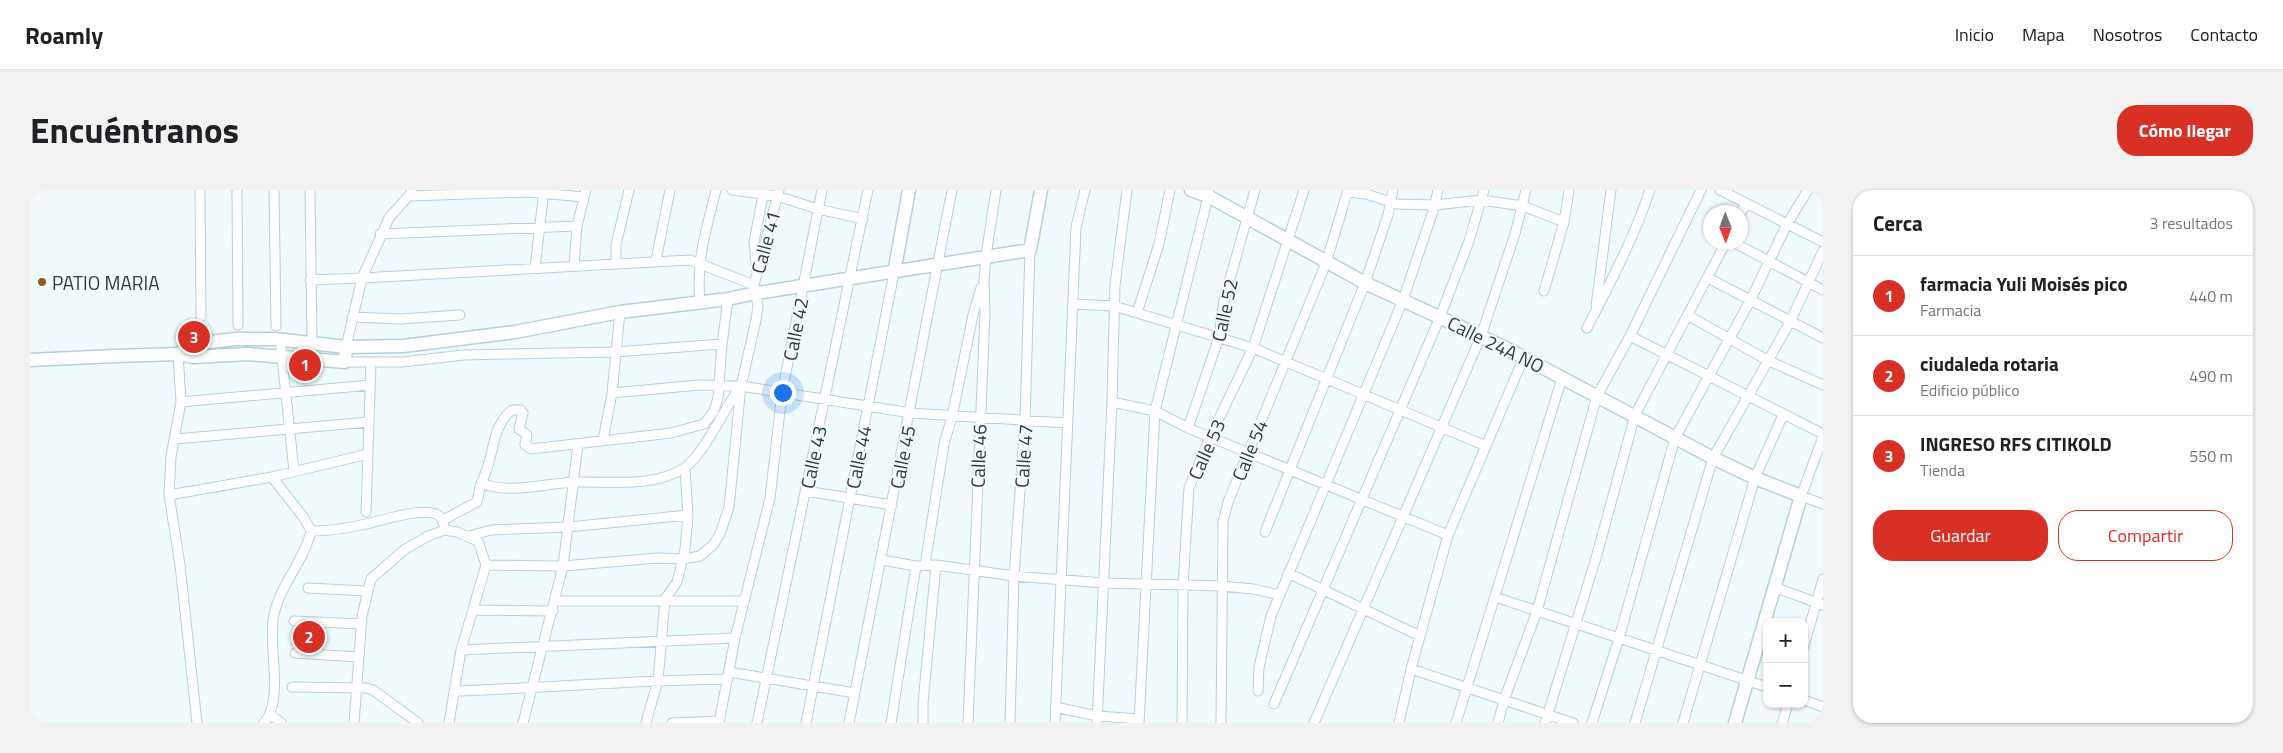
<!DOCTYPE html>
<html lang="es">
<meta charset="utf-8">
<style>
:root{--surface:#fff;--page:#f2f2f2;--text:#202124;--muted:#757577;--line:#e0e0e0;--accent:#d93025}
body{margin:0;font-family:"Titillium Web",sans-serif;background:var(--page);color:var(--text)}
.controls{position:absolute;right:15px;bottom:15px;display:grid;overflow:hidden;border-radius:10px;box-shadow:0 1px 4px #0004}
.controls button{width:45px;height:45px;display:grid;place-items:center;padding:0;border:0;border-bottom:1px solid var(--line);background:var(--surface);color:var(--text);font:25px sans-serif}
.compass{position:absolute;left:1673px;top:15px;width:45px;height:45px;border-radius:50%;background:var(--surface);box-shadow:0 1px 4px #0004;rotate:179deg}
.you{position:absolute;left:752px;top:202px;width:18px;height:18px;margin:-12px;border:4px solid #fff;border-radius:50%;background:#1a73e8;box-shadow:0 0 0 8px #1a73e833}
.badge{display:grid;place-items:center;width:32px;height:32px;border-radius:50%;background:var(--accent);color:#fff;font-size:16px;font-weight:700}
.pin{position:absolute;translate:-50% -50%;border:2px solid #fff;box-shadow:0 1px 5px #0006}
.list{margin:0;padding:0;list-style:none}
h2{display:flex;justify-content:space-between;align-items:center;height:65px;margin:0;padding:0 20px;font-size:21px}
h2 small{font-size:16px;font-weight:400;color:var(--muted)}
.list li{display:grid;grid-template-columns:32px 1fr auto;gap:15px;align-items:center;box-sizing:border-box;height:80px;padding:0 20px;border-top:1px solid var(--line)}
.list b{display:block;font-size:19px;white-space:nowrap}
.list p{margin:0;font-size:16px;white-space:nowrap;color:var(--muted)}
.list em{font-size:16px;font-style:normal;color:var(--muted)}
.actions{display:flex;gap:10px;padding:15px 20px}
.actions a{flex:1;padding:11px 0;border:1px solid var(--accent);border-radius:20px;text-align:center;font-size:18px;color:var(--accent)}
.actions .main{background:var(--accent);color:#fff}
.map{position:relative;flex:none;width:1793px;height:533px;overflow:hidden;border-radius:20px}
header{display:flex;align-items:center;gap:30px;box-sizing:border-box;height:70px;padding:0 25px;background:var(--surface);border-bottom:1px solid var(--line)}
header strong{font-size:24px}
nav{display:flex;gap:28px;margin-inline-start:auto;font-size:18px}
.intro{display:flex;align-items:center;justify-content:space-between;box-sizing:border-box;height:120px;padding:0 30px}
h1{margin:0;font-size:35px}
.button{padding:12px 22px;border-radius:20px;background:var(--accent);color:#fff;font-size:18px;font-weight:700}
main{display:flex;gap:30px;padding:0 30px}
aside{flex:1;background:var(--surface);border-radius:20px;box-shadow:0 1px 4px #0004}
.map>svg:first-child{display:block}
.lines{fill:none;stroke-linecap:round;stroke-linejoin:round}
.street-casing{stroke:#b4d2d6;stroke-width:11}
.secondary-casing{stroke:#b4d2d6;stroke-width:15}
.street{stroke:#fff;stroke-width:9}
.secondary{stroke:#fff;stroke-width:12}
.poi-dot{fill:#995922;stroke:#effbfd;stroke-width:2}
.labels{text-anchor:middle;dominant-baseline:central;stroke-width:4;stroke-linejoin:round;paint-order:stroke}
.street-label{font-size:19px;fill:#2e3a3b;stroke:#effbfd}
.poi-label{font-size:19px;fill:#2e3a3b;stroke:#effbfd;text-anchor:start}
</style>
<header>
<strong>Roamly</strong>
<nav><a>Inicio</a><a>Mapa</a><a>Nosotros</a><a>Contacto</a></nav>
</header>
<div class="intro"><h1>Encuéntranos</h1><a class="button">Cómo llegar</a></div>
<main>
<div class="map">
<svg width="1793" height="533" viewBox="0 0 1793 533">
<rect width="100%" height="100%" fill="#effbfd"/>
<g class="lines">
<defs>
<path id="street" d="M 170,0 L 171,127
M 207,0 L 208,135
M 244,0 L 246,136
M 280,0 L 282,153
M 702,0 L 747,6 L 788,19 L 833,29
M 1690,0 L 1793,52
M 1318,2 L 1336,4 L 1367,14 L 1405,15 L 1451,10 L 1493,16 L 1534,32
M 379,6 L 498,2 L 554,7
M 1710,24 L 1716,14
M 350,44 L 547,36
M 1703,52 L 1793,100
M 626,70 L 640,0
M 586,73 L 586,55 L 599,0
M 544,76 L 547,36 L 556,0
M 505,78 L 514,0
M 727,83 L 724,52 L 734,0
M 1678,88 L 1793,148
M 280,90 L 332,88 L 359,28 L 382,2
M 1514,101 L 1534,32 L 1539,0
M 670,112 C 666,70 676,41 686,0
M 1043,114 L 1084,116 L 1223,158 L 1456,256
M 1566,116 L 1581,0
M 1107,123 L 1129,54 L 1140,0
M 1659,126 L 1737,170 L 1793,195
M 322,127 L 370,129 L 430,125
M 1557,138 C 1580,93 1604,48 1620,0
M 1600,146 L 1793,244
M 250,149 L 264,281
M 316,157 L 332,88 L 660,70 L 724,95
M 148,164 L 151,212 L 141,266 L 139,305 L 150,375 L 167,533
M 315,172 L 373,172 L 433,165 L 585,162 L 692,154
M 582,203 L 669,195 L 711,196 L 881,223 L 1037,233
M 151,212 L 340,195
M 1082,212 L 1125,221 L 1158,238 L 1418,345
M 1158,238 L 1189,147 L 1194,110 L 1225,0
M 1793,247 L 1771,306 L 1793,314
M 145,249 L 339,232
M 573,250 L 582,203 L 590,122
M 451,293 C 465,269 460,237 482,220 L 491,220 L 493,223 L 489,239 L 497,245 L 495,255 L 501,259 L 641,243 L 674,234 L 684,221 L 688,208 L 692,154 L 698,109
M 776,301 L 862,315
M 139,305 L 242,287 L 338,264
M 336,322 L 341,172
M 413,330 L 447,312 L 451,293 C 481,305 515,293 546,292 C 580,291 624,298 654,278 C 675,264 694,218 711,196
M 281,341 C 300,341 318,338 336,334 C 355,330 388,318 406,324 C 411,326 413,330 414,336
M 1235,342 L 1335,93 L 1358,25 L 1363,0
M 439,346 L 461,340 L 539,337 L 658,325
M 852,370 L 886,376 L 906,375 L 984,386 L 1074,393 L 1193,396 L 1223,399 L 1250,405
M 456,375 L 533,376 L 628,368 L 653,369 L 670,366 L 683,355 L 690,344 L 699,317 L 711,196 L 726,130 L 728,116 L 724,95 L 749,0
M 895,375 L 914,254 L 922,227 L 943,125 L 951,98
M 1258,383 L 1390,446
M 1744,397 L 1793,415
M 278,398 L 337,401
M 1465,407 L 1737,497
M 525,411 L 714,411
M 443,420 L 523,421
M 264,431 L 332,434
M 1774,456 L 1793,389
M 431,460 L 705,448
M 265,463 L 329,467
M 1381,479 L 1543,533
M 699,482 L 825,503
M 262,497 L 336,498 L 343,500 L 388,533
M 425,501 C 516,498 606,490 698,489
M 1228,501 L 1229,477 L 1241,426 L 1373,110 L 1404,18 L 1408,0
M 1774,510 L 1793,517
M 1244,514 L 1410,127 L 1439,51 L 1454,0
M 1025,517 L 1067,526 L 1109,529
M 241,525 L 251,533
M 234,533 C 255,508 237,456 244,425 C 250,395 274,371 281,341 L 274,328 L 242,287
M 324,533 L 332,426 L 341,389 L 374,360 L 398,346 L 415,340 L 427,342 L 448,351 L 456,375 L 431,460 L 419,533
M 493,533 L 533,376 L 548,254
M 616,533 L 628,490 L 635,409 L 647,392 L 655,360 L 658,325 L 655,278
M 642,533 L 689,531
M 689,533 L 705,448 L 740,308 L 752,203 L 792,0
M 727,533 L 838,0
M 776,533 L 864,83
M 819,533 L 922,0
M 861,533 L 886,376
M 893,533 L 893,513 L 906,375
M 938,533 L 955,124 L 954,91 L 956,66 L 966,0
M 980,533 L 984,386 L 995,231 L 1000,60
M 1025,533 L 1046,37 L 1055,0
M 1067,533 L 1082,212 L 1085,95 L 1097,0
M 1109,533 L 1125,221 L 1179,3
M 1152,533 L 1153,395 L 1159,298 L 1180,247 L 1223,158 L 1274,0
M 1191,533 L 1193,332 L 1198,312 L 1296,73 L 1318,0
M 1284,533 L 1451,146 L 1485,44 L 1496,0
M 1369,533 L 1381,479 L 1418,345 L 1494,167
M 1426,533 L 1532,188
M 1468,533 L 1474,510 L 1507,421 L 1567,206 L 1600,146 L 1671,0
M 1515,533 L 1566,368 L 1605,225 L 1696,52
M 1562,533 L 1589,448 L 1645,248 L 1720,111 L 1757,34 L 1778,0
M 1605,533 L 1683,268 L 1760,132 L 1793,61
M 1653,533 L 1725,288 L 1753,225
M 1752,533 L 1758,514"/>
<path id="secondary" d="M 1161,0 L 1178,6 L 1335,93 L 1474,157 L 1683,268 L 1725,288 L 1771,306 L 1705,533
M 864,83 L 879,0
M 148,164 L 162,154 L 205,149 L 245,149 L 316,157 L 373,156 L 485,142 L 590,122 L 698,109 L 721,104 L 1000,60 L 1011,0
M 0,170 L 85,166 L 148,164 L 163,167 L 218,164 L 315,172 L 316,157"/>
</defs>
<use href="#street" class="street-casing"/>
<use href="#secondary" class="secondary-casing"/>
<use href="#street" class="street"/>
<use href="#secondary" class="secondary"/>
</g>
<circle class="poi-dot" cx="12" cy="92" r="5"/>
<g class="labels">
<g class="street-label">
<text transform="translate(735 52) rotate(-75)">Calle 41</text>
<text transform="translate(1194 120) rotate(-78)">Calle 52</text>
<text transform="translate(765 139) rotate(-79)">Calle 42</text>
<text transform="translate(1466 154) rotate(26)">Calle 24A NO</text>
<text transform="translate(1176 259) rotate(-66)">Calle 53</text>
<text transform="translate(1219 260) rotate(-68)">Calle 54</text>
<text transform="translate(948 266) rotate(-88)">Calle 46</text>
<text transform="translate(993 266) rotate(-86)">Calle 47</text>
<text transform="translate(783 267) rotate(-78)">Calle 43</text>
<text transform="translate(828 267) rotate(-79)">Calle 44</text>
<text transform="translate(872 267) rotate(-79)">Calle 45</text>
</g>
<g class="poi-label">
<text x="22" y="92">PATIO MARIA</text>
</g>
</g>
</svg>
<div class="controls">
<button>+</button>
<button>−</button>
</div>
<svg class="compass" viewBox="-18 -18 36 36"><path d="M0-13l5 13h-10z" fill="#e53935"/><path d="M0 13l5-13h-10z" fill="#757577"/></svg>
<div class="you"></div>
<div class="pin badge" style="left:275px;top:175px">1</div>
<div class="pin badge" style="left:279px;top:447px">2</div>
<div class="pin badge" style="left:164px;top:147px">3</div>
</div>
<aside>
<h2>Cerca<small>3 resultados</small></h2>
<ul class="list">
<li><span class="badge">1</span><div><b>farmacia Yuli Moisés pico</b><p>Farmacia</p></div><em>440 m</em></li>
<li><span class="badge">2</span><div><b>ciudaleda rotaria</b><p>Edificio público</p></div><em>490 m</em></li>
<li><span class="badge">3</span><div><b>INGRESO RFS CITIKOLD</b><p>Tienda</p></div><em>550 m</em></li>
</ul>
<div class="actions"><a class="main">Guardar</a><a>Compartir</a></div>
</aside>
</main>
